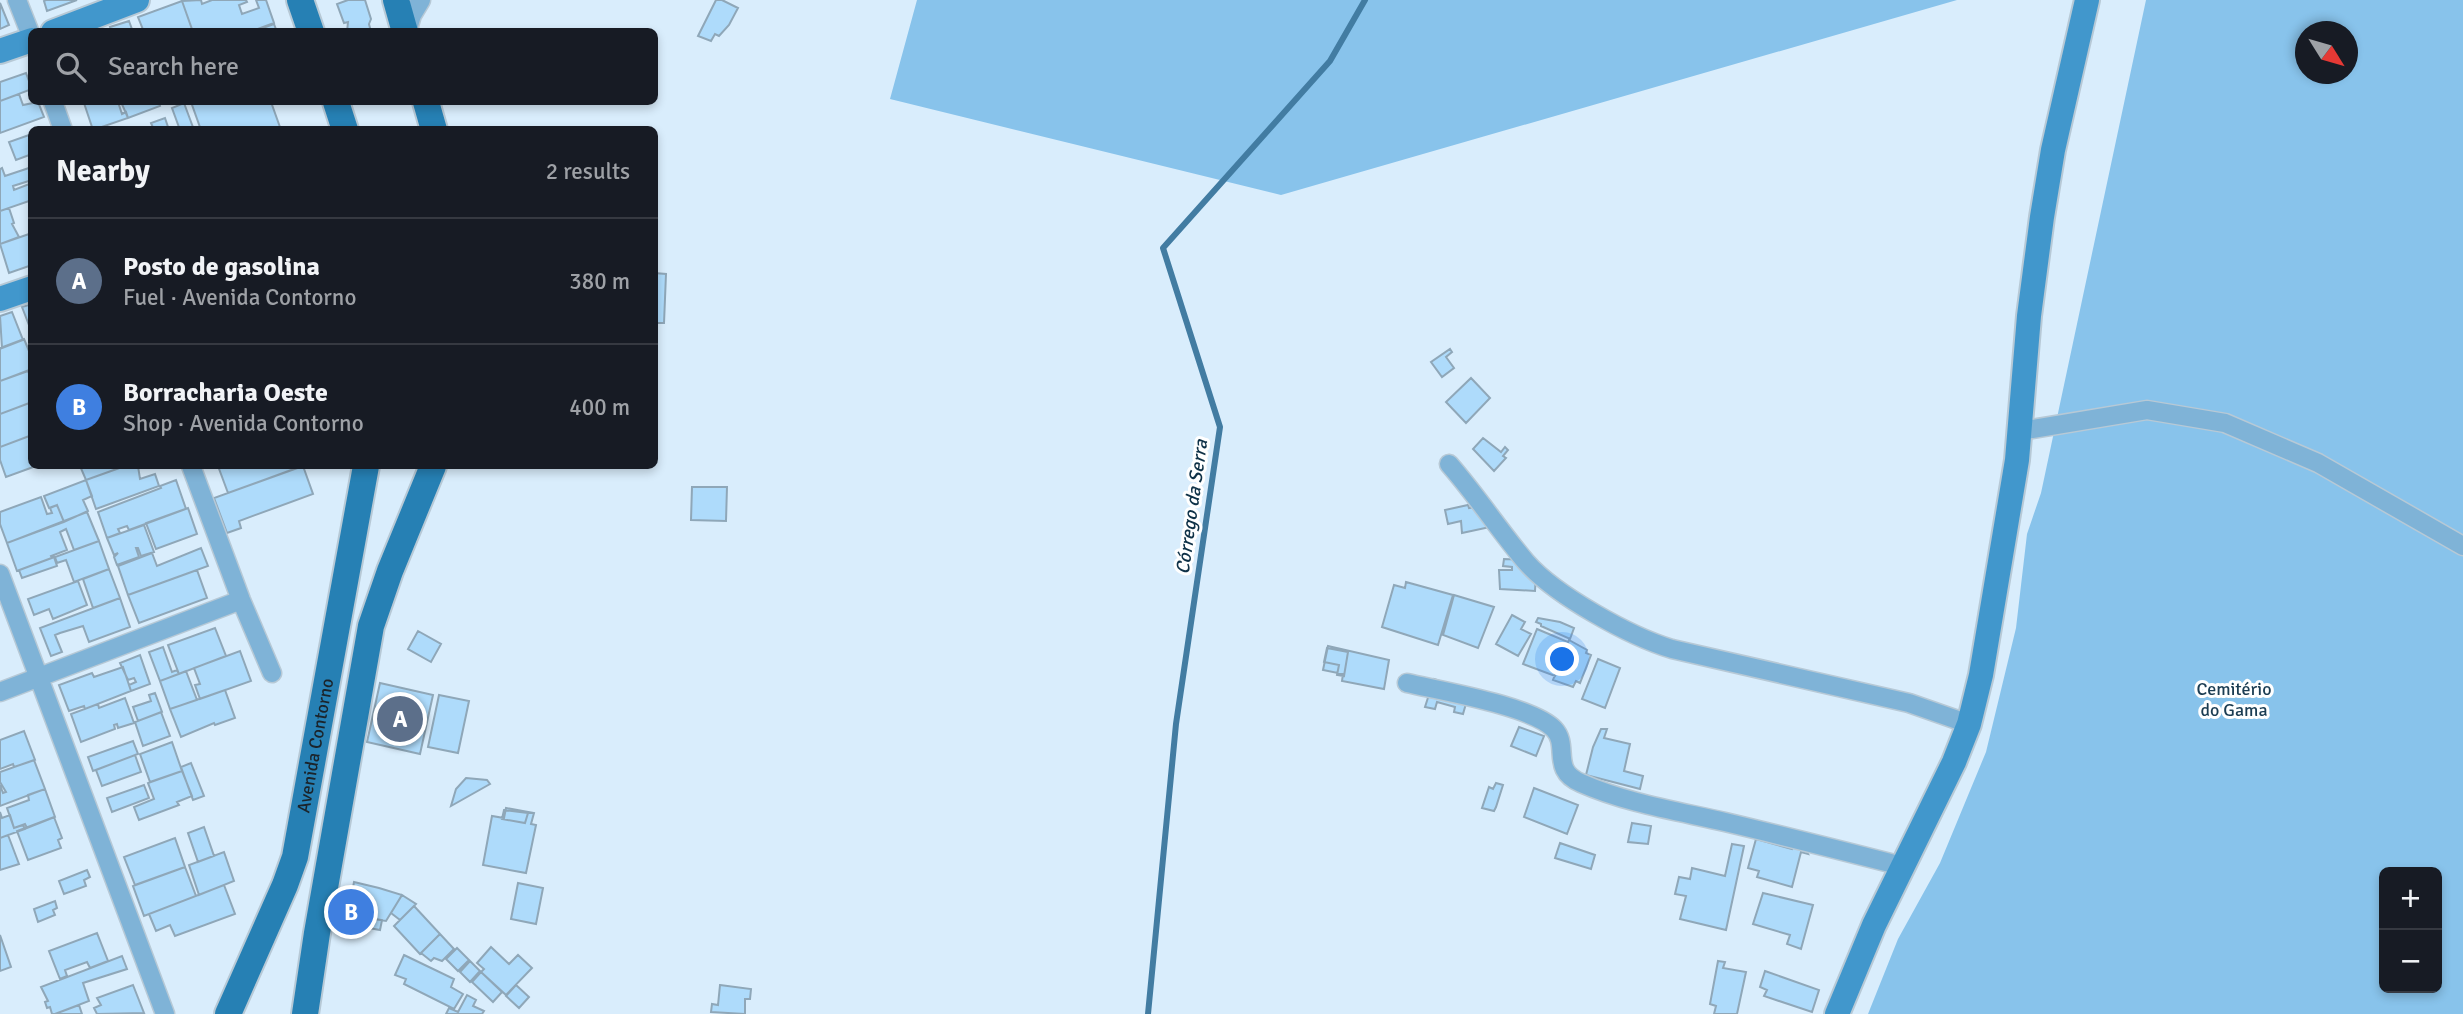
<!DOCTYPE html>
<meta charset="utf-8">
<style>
:root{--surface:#171b24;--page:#20242c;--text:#f1f3f6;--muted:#9ea1a6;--line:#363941;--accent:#db2777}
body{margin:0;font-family:Signika,sans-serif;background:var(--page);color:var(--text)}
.controls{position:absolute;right:21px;bottom:21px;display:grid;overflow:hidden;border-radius:10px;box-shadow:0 4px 10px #0003}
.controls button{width:63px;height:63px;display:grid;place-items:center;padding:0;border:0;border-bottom:2px solid var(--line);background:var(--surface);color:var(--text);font:35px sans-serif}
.compass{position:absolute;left:2295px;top:21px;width:63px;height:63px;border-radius:50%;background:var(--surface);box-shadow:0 4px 10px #0003;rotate:127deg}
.you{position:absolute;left:1563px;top:660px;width:24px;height:24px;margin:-18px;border:5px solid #fff;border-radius:50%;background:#1a73e8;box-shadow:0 0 0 10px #1a73e833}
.badge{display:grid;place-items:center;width:46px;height:46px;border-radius:50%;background:var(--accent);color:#fff;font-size:23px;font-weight:700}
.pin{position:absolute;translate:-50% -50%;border:4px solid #fff;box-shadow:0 2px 7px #0006}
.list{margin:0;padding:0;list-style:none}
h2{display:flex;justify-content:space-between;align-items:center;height:91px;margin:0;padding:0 28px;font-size:30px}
h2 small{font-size:23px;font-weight:400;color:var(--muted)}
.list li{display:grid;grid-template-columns:46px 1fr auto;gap:21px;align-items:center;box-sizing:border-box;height:126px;padding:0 28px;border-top:2px solid var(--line)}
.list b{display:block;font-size:26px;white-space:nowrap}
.list p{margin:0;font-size:23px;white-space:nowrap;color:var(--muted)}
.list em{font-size:23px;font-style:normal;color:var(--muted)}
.icon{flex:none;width:38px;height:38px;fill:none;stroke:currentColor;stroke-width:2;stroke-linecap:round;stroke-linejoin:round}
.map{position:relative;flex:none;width:2463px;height:1014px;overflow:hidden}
.search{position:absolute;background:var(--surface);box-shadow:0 4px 10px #0003;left:28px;top:28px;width:630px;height:77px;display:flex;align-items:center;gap:18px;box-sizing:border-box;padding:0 24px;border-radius:10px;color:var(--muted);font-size:26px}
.panel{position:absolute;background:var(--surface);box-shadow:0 4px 10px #0003;left:28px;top:126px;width:630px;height:343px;border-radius:10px}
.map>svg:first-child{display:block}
.green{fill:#88c3eb;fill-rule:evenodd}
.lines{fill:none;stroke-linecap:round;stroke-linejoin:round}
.stream{stroke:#427ca2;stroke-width:6}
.building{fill:#aedbfb;stroke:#8fa7b8;stroke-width:2}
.street-casing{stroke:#b7c9d6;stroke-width:21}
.secondary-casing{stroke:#b7c9d6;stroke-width:28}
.primary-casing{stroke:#b7c9d6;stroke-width:30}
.street{stroke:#7fb3d7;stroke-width:18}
.secondary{stroke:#4197cc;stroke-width:24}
.primary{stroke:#2680b4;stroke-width:26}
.labels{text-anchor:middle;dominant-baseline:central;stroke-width:6;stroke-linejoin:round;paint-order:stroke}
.park-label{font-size:18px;fill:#1b3d53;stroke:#fff}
.street-label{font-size:18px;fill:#1b242b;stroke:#fff}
.water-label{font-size:19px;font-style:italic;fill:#0e3147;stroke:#fff}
</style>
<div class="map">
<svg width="2463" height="1014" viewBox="0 0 2463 1014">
<rect width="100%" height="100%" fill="#d9edfc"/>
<path class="green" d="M 917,0 L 1957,0 L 1281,195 L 890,99 Z
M 2146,0 L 2463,0 L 2463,1014 L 1868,1014 L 1898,939 L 1940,863 L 1986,752 L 2016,628 L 2027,534 L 2041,493 ZM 2306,32 L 2348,32 L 2348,74 L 2306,74 ZM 2384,872 L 2437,872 L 2437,988 L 2384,988 Z"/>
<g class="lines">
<path class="stream" d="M 1148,1014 L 1176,724 L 1220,427 L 1163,248 L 1330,61 L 1365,0"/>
</g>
<path class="building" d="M 46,0 L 77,0 L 47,11 L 44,1 Z
M 201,0 L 202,4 L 212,0 L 246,0 L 247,2 L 239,5 L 242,14 L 259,8 L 256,0 L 266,0 L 274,23 L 249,32 L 193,32 L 182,1 Z
M 348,0 L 365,0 L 371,19 L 369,24 L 371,32 L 347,32 L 348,22 L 344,23 L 337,4 Z
M 716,0 L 722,0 L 738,8 L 729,25 L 719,36 L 715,34 L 711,41 L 698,36 Z
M 182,1 L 193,32 L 144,32 L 138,17 Z
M 0,3 L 9,25 L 0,29 Z
M 129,21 L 133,32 L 112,32 L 110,27 Z
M 274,24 L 277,32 L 252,32 Z
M 26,73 L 32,89 L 0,101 L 0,82 Z
M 19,94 L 23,105 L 38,102 L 44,117 L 0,133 L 0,101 Z
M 88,102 L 118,102 L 122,114 L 126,112 L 128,118 L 93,130 L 84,103 Z
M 121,102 L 159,102 L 160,106 L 128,118 Z
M 191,102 L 271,102 L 281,130 L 201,130 Z
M 184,103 L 194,130 L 180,130 L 172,108 Z
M 165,118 L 169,130 L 154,130 L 151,123 Z
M 32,134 L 32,154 L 16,160 L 9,142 Z
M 32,167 L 32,180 L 13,186 L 14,190 L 32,183 L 32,200 L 0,211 L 0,169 L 2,168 L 5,176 Z
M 9,208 L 14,223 L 12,224 L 19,237 L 0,244 L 0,211 Z
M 32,233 L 32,265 L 9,273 L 0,244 Z
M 654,273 L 666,274 L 664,323 L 654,323 Z
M 32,304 L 32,333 L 22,307 Z
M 12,312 L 23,340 L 2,348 L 0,316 Z
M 24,339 L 32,358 L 32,369 L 0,381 L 0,348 Z
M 1450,349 L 1452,352 L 1446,357 L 1454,368 L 1442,377 L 1431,362 Z
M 28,371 L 32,381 L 32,402 L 0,414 L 0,381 Z
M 1471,378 L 1490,398 L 1466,423 L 1446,402 Z
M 32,402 L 32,435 L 0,447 L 0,414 Z
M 32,435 L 32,466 L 36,466 L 6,477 L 0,460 L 0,447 Z
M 1483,438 L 1501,452 L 1505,447 L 1508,450 L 1503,456 L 1506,458 L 1494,471 L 1473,449 Z
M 80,466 L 125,466 L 86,480 Z
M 125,466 L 138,466 L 140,479 L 155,474 L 159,486 L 96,509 L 86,480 Z
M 218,466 L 293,466 L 294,469 L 228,493 Z
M 303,466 L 313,494 L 239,521 L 241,528 L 227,533 L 214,498 Z
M 86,480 L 92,496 L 83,500 L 88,511 L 64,522 L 57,505 L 49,508 L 44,496 Z
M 176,480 L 186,509 L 129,530 L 127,526 L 118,529 L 120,533 L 107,538 L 98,512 L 161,488 L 160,486 Z
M 692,487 L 727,487 L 726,521 L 691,520 Z
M 41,497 L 47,514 L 52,513 L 50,508 L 57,505 L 64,522 L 7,543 L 0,524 L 0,512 Z
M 1468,505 L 1469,508 L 1487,505 L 1490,527 L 1462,533 L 1461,521 L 1448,524 L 1445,510 Z
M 188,508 L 197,534 L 156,549 L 146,523 Z
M 87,512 L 99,541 L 74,550 L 66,529 L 60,532 L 67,550 L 51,556 L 52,558 L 17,571 L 7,543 Z
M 144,525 L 154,552 L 141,556 L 138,548 L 136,548 L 139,557 L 117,565 L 114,557 L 118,553 L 114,555 L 107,538 Z
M 99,541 L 109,569 L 74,582 L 66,560 L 57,563 L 55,557 Z
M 201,548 L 208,566 L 128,595 L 118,566 L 152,553 L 157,566 Z
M 54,557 L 57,566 L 22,578 L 19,570 Z
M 1504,559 L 1527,560 L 1536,573 L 1535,591 L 1500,589 L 1499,570 L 1512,570 L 1512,567 L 1503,566 Z
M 109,569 L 120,598 L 93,608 L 83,579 Z
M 197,570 L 207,598 L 139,623 L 128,595 Z
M 78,581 L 87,605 L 53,619 L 49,609 L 34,615 L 28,599 Z
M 1406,582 L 1453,595 L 1438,645 L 1382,627 L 1394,585 L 1405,588 Z
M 1454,595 L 1494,607 L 1478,648 L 1443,635 Z
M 120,598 L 130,627 L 89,642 L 83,626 L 60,633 L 55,635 L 62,652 L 51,656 L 40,628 Z
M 1512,615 L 1525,622 L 1521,629 L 1531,634 L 1518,656 L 1496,644 Z
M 1538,618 L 1560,622 L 1574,628 L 1570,639 L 1541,626 L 1541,624 L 1536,622 Z
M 215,628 L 226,656 L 179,674 L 168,645 Z
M 1537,629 L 1568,642 L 1555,676 L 1523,664 Z
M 418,631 L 441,644 L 431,662 L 408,649 Z
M 1569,640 L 1587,650 L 1586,653 L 1591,655 L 1580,683 L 1576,681 L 1573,687 L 1553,680 Z
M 1328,646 L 1389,660 L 1384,689 L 1342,681 L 1343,674 L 1323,670 Z
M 163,647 L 172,672 L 177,670 L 179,674 L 160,681 L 149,652 Z
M 1327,648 L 1348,652 L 1344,676 L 1337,675 L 1339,665 L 1324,662 Z
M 240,651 L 251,681 L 200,699 L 195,685 L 200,684 L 194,668 Z
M 140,655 L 150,684 L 131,691 L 129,685 L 136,682 L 134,678 L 128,680 L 120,663 Z
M 1598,659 L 1620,668 L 1605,708 L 1582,699 Z
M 123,667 L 131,691 L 85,709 L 84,706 L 69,711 L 59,685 L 92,673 L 94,677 Z
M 186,671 L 197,700 L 170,709 L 160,681 Z
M 1434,679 L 1448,684 L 1467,700 L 1463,714 L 1454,712 L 1455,707 L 1437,702 L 1435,709 L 1425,707 Z
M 380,683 L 433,695 L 420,754 L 367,742 Z
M 225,690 L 235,718 L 215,725 L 214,723 L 181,737 L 170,709 Z
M 155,693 L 162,712 L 138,721 L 133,707 L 151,701 L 149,695 Z
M 439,695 L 469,701 L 458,753 L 428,747 Z
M 125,698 L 134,723 L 118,728 L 117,724 L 114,725 L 115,729 L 81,742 L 71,714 L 98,704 L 99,708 Z
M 161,712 L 170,736 L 143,746 L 135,722 Z
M 1519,727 L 1544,736 L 1536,756 L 1511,746 Z
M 1601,729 L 1607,729 L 1604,738 L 1630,744 L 1624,771 L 1643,776 L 1640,789 L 1586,775 L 1593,747 Z
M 24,731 L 35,760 L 14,767 L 13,764 L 0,769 L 0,740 Z
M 133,741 L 138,754 L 93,771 L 88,757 Z
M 172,742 L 182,771 L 150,782 L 140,754 Z
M 135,755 L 141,772 L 102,786 L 96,770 Z
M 34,760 L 45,789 L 0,806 L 0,785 L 3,793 L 6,792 L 0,782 L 0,772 Z
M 191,763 L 204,796 L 193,800 L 181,767 Z
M 182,771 L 192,796 L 177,802 L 179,805 L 139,820 L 134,807 L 154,799 L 148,783 Z
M 466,778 L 487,780 L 490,784 L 451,806 L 456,789 Z
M 1496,783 L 1503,785 L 1496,807 L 1494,811 L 1482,808 L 1489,787 L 1493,789 Z
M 144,785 L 149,798 L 112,812 L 107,798 Z
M 1534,788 L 1578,805 L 1567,834 L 1524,817 Z
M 45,789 L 55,817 L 27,828 L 25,824 L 14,828 L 7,808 L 29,800 L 28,795 Z
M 506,808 L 534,813 L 531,824 L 536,825 L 526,873 L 483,865 L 492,816 L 504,818 Z
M 504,810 L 528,813 L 525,823 L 502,819 Z
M 0,812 L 2,818 L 10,815 L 14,828 L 23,825 L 25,829 L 0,838 Z
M 54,817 L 62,838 L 58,840 L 61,848 L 28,860 L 17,831 Z
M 1632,823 L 1651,826 L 1648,844 L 1628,842 Z
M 204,827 L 214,856 L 198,862 L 188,833 Z
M 8,835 L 19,864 L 0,870 L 0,838 Z
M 175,838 L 185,867 L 135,885 L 124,857 Z
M 1756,839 L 1792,849 L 1794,844 L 1804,846 L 1808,854 L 1801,852 L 1792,887 L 1757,877 L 1759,871 L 1748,868 Z
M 1560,843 L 1595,855 L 1591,869 L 1555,858 Z
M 1732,844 L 1744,846 L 1726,930 L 1680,919 L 1686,896 L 1675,894 L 1679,877 L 1690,879 L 1692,868 L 1725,876 Z
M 224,852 L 234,881 L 199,895 L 189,865 Z
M 185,867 L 196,896 L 144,916 L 133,886 Z
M 87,870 L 90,877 L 84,880 L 86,886 L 64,894 L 59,881 Z
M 354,882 L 379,888 L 402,895 L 386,921 L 348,915 Z
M 518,883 L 543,888 L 536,924 L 511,919 Z
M 224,885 L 235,914 L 175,936 L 170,925 L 156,931 L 149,914 Z
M 1763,893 L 1813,905 L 1801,949 L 1787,944 L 1790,935 L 1753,924 Z
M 402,895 L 416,904 L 400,920 L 391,913 Z
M 55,901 L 57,908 L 53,910 L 55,915 L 38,922 L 34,909 Z
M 414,906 L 440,934 L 420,954 L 394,926 Z
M 348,915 L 382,920 L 380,930 L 347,924 Z
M 97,933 L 108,961 L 90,968 L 87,962 L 65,970 L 67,976 L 60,979 L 49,951 Z
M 440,934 L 454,949 L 442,961 L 434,958 L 431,961 L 421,953 Z
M 0,935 L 11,967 L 0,971 Z
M 491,947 L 509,964 L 518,955 L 532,968 L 506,995 L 481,972 L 484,969 L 477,963 Z
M 457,948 L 469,960 L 458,971 L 446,959 Z
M 404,955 L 454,979 L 451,987 L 463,994 L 454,1009 L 404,984 L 406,979 L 395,975 Z
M 122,956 L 127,969 L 83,983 L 89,1001 L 55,1014 L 52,1014 L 50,1007 L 47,1008 L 45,1002 L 48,1001 L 41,987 Z
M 470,961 L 480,971 L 470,982 L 460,972 Z
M 1718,961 L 1725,962 L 1723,968 L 1746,972 L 1737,1014 L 1714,1014 L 1716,1006 L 1710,1004 Z
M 1765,971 L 1819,990 L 1812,1012 L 1764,996 L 1767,990 L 1760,987 Z
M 481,972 L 502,992 L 493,1002 L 472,982 Z
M 133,985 L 144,1013 L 97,1014 L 94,1008 L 101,1005 L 97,998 Z
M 516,985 L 529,997 L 519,1008 L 506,996 Z
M 720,985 L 751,989 L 750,999 L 745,999 L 745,1014 L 711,1012 L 712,1004 L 718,1005 Z
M 467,995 L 476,1000 L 473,1006 L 484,1011 L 482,1014 L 446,1014 L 449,1008 L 458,1012 Z
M 79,1005 L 82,1014 L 55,1014 Z"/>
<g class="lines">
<defs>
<path id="street" d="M 17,0 L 32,38
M 407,32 L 412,15 L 421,0
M 53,102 L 63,130
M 2020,431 L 2147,410 L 2225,423 L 2318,463 L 2463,546
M 1449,464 C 1477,496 1499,530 1526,562 C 1555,595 1629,636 1672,649 L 1909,703 L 1969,724
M 191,466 L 241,600 L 272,673
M 0,574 L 165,1014
M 1407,683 C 1441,691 1532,706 1554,729 C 1570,746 1550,770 1581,783 C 1626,803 1677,811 1725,822 C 1784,836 1843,851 1902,866
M 0,692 L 241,600"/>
<path id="secondary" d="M 53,32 L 137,0
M 0,51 L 32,40
M 0,299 L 32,288
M 1837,1014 L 1874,925 L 1954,762 L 1969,724 L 1981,675 L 2017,460 L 2029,316 L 2042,217 L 2053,150 L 2087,0"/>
<g id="primary">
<path d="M 300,0 L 311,32"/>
<path d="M 396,0 L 405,32"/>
<path d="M 336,102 L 345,130"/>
<path d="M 426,102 L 434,130"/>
<path id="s1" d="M 228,1014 L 285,885 L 295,857 L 366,466"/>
<path d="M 305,1014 L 317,933 L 371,626 L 390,571 L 433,466"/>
</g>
</defs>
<use href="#street" class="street-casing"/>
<use href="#secondary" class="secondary-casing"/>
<use href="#primary" class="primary-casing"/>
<use href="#street" class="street"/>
<use href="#secondary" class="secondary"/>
<use href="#primary" class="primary"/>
</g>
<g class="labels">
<g class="park-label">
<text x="2234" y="689">Cemitério<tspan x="2234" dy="21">do Gama</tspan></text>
</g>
<g class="street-label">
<text stroke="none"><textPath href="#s1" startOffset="284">Avenida Contorno</textPath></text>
</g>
<g class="water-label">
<text transform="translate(1192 507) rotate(-82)">Córrego da Serra</text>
</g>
</g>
</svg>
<div class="controls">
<button>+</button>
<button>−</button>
</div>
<svg class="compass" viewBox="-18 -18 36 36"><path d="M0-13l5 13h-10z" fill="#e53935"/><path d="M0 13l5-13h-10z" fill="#9ea1a6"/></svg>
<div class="you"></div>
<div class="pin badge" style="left:400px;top:719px;background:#5c6f8a">A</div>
<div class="pin badge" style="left:351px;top:912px;background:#3f7fe0">B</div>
<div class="search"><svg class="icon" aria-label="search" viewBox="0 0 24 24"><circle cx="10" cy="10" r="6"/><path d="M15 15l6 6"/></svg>Search here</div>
<section class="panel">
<h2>Nearby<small>2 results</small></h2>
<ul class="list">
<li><span class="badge" style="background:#5c6f8a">A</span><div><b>Posto de gasolina</b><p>Fuel · Avenida Contorno</p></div><em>380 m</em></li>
<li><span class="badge" style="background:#3f7fe0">B</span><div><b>Borracharia Oeste</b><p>Shop · Avenida Contorno</p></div><em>400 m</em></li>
</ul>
</section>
</div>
